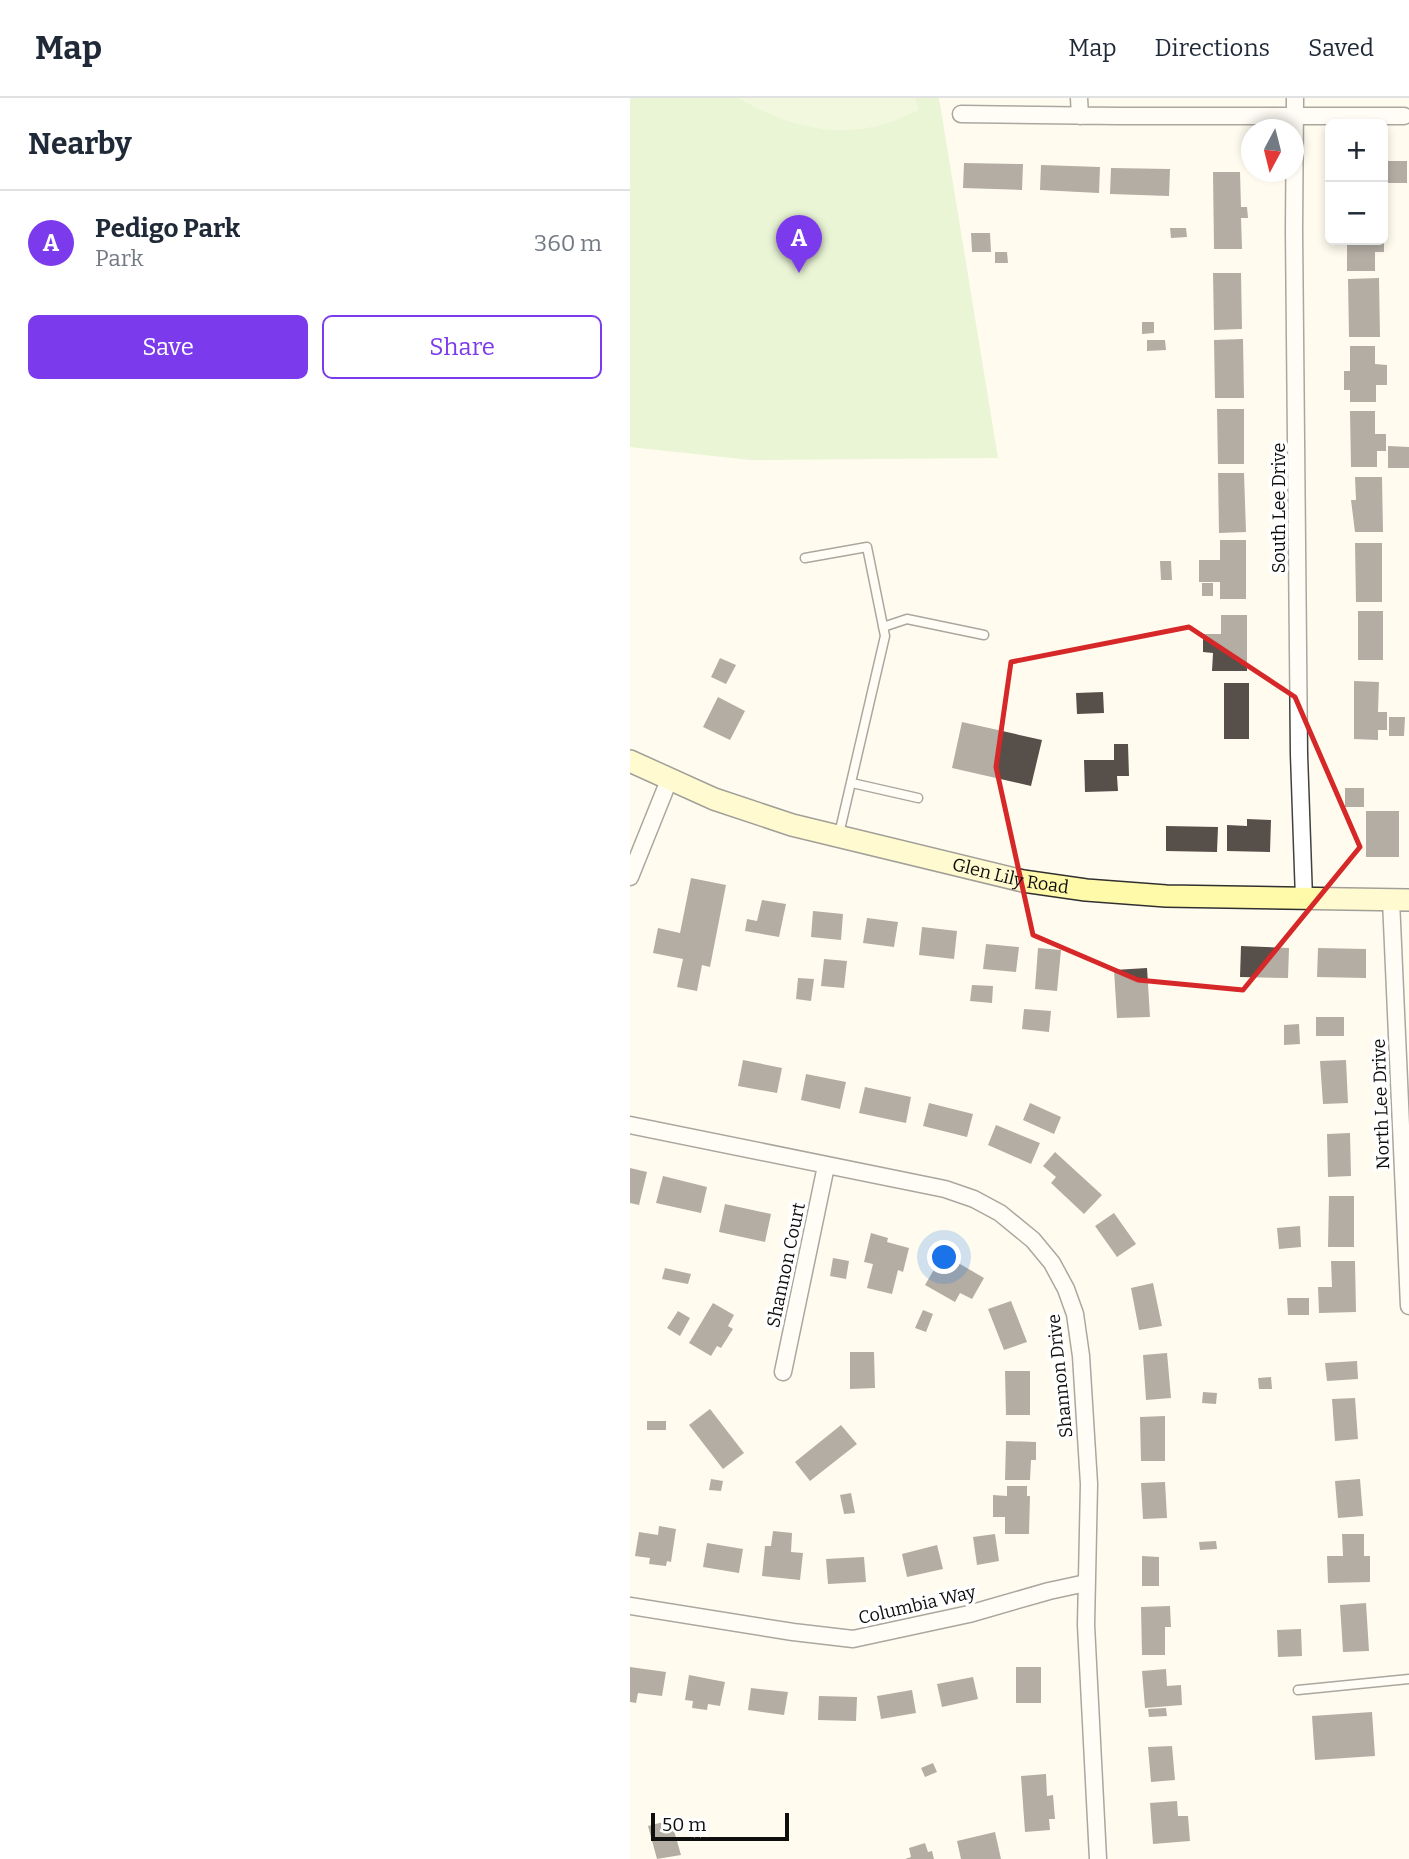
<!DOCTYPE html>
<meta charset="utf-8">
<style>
:root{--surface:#fff;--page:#f2f2f3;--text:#1f2937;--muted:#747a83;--line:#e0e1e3;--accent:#7c3aed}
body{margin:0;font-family:Bitter,serif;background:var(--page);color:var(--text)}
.controls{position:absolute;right:21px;top:21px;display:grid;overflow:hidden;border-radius:10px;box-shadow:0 4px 10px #0003}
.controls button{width:63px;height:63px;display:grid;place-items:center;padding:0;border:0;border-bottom:2px solid var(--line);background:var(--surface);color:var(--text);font:35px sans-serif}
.compass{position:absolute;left:611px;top:21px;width:63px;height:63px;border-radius:50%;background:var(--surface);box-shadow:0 4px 10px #0003;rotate:187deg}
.scale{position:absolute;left:21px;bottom:18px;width:138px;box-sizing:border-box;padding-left:7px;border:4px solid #0e0e0e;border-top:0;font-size:19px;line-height:24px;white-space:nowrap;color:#0e0e0e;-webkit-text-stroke:5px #fff;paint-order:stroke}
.you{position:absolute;left:315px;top:1160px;width:24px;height:24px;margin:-18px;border:5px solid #fff;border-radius:50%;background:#1a73e8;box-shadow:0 0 0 10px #1a73e833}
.badge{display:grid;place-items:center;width:46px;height:46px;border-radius:50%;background:var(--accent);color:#fff;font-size:23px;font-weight:700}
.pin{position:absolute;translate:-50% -58px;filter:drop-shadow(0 2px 4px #0008)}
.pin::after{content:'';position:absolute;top:37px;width:24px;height:21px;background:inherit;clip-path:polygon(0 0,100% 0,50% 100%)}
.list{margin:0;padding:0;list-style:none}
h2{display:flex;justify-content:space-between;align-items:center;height:91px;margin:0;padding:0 28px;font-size:30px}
h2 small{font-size:23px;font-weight:400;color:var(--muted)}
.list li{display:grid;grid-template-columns:46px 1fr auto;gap:21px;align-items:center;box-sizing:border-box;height:105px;padding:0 28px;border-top:2px solid var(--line)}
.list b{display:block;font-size:26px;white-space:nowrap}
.list p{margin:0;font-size:23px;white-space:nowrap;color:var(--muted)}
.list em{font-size:23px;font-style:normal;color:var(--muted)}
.actions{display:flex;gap:14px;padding:21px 28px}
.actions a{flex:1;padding:16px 0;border:2px solid var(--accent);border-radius:10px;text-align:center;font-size:24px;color:var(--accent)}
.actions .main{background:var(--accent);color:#fff}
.map{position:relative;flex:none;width:779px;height:1761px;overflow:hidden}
header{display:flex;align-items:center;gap:42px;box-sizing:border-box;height:98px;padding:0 35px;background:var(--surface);border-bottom:2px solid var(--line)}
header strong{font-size:33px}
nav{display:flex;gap:38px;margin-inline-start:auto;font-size:24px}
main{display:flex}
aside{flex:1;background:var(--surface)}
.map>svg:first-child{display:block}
.green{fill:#d0edb5}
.pitch{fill:#e2f3c8}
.building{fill:#574f49}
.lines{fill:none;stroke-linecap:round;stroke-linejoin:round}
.lane-casing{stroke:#414141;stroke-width:11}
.street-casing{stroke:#414141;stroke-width:19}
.secondary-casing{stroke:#303030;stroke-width:24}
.lane{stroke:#fff;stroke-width:8}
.street{stroke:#fff;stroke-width:16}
.secondary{stroke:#fff9aa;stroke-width:21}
.marked{fill:none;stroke:#d62828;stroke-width:5;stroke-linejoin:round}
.labels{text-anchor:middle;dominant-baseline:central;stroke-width:7;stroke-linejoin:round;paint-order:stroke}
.street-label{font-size:18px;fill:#0e0e0e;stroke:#fff}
</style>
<header>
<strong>Map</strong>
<nav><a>Map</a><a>Directions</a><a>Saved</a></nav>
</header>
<main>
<aside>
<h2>Nearby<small></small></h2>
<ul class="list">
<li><span class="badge">A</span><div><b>Pedigo Park</b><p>Park</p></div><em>360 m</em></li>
</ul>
<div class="actions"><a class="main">Save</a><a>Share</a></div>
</aside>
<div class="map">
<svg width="779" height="1761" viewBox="0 0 779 1761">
<rect width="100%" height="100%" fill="#fffcef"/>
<path class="green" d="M 0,0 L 309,0 L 368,360 L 120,362 L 0,349 Z"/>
<path class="pitch" d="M 109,0 L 285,0 L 289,12 C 278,17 266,23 254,26 C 203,41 153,27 109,0 Z"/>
<path class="building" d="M 753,60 L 757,60 L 757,63 L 777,63 L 777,85 L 758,85 L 757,72 L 757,87 L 753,86 Z
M 334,65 L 393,66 L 392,92 L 333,90 Z
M 411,67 L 470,69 L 469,95 L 410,92 Z
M 481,70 L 540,71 L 539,98 L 480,96 Z
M 583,74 L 610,74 L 611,109 L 617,109 L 618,120 L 611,120 L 612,151 L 584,151 Z
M 540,130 L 556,130 L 557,139 L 541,140 Z
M 341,135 L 360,135 L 361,154 L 342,154 Z
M 717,142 L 754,142 L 754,154 L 745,154 L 745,173 L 717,173 Z
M 365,154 L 377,154 L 378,165 L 365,165 Z
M 583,175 L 611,175 L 612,231 L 584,232 Z
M 749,180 L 750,239 L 719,239 L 718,181 Z
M 512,224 L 524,224 L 524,235 L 512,236 Z
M 613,241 L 614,300 L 585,300 L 584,242 Z
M 517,242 L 535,242 L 536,252 L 517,253 Z
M 720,248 L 745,248 L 745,266 L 757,267 L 757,287 L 746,287 L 746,304 L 720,304 L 720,292 L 714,292 L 714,273 L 720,273 Z
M 587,311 L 614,311 L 614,366 L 588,366 Z
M 720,313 L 745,313 L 745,336 L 756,336 L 756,353 L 747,353 L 747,369 L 721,369 Z
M 758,348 L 779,349 L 779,370 L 758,370 Z
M 588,375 L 614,375 L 616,434 L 589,435 Z
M 725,379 L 752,379 L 753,434 L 725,434 L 721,402 L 726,402 Z
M 590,442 L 616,442 L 616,501 L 590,501 L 590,484 L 569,484 L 569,462 L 590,462 Z
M 725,445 L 752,445 L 752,504 L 726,504 Z
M 530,463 L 541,463 L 542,482 L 531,482 Z
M 572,485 L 583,485 L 583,498 L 572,498 Z
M 728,513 L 753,513 L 753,562 L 728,562 Z
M 591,517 L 617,517 L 617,573 L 582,573 L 583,555 L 573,554 L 573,536 L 591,536 Z
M 90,560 L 106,567 L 96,586 L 81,579 Z
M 724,583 L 749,584 L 748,614 L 757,614 L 757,632 L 748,632 L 748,642 L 724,641 Z
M 594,585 L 619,585 L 619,641 L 594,641 Z
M 473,594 L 474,615 L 447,616 L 446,595 Z
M 88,599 L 115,613 L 100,642 L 73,629 Z
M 759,619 L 775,619 L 774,638 L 759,638 Z
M 332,624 L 412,642 L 401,688 L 322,670 Z
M 484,646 L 498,646 L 499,678 L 487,678 L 488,693 L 455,694 L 454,662 L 484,662 Z
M 715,690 L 734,690 L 734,709 L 715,709 Z
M 736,713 L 769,713 L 769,759 L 736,759 Z
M 617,721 L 641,722 L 640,754 L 597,753 L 597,727 L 617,728 Z
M 536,728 L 588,729 L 587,754 L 536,753 Z
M 61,780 L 96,787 L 80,869 L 72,867 L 67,893 L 47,889 L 53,861 L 23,855 L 28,830 L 50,835 Z
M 132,802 L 156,806 L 149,839 L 115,833 L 117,821 L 127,823 Z
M 183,813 L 213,816 L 211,842 L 181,839 Z
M 237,820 L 268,824 L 264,849 L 233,845 Z
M 292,829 L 327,833 L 324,861 L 289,857 Z
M 356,846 L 389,849 L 386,874 L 353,871 Z
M 611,848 L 659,850 L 658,880 L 610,879 Z
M 408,850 L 431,852 L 427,893 L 405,891 Z
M 688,850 L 736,851 L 736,880 L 687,879 Z
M 194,861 L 217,863 L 214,890 L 191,888 Z
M 517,870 L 520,919 L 487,920 L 484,872 Z
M 168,880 L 184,881 L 181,903 L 166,901 Z
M 342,887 L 363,888 L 362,905 L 340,903 Z
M 394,911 L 421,913 L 419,934 L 392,931 Z
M 686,919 L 714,919 L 714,938 L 686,938 Z
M 669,926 L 670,946 L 654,947 L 654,927 Z
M 113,962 L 152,970 L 147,995 L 108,988 Z
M 716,962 L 718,1005 L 693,1006 L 690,963 Z
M 176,976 L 216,984 L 210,1011 L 171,1002 Z
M 235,989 L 281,999 L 276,1025 L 229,1015 Z
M 299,1005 L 343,1016 L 337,1039 L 293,1028 Z
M 400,1005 L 431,1019 L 424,1036 L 393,1022 Z
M 366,1027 L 410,1045 L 401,1066 L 358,1047 Z
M 720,1035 L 721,1078 L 698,1079 L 697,1036 Z
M 425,1054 L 472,1097 L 454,1116 L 421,1085 L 426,1079 L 413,1068 Z
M 0,1070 L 17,1074 L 9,1107 L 0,1105 Z
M 33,1078 L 77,1089 L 71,1115 L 26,1105 Z
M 699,1098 L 724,1098 L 724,1149 L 698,1149 Z
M 95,1106 L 141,1116 L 135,1144 L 89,1134 Z
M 484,1115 L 506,1146 L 487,1159 L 465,1128 Z
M 670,1128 L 671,1149 L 649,1151 L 647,1130 Z
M 241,1135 L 258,1140 L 257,1144 L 279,1150 L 273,1174 L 268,1172 L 262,1196 L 237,1190 L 243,1166 L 234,1164 Z
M 313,1156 L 354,1180 L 342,1201 L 330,1195 L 325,1204 L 295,1187 Z
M 203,1160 L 219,1163 L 216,1181 L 200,1178 Z
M 701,1163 L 725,1163 L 726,1214 L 689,1215 L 688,1189 L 702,1189 Z
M 35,1170 L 61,1176 L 58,1186 L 32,1181 Z
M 523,1185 L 532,1228 L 509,1232 L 501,1190 Z
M 657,1200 L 679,1200 L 679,1217 L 658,1217 Z
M 381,1203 L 397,1244 L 374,1252 L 358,1211 Z
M 83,1205 L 104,1217 L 98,1228 L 103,1231 L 91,1250 L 87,1248 L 81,1258 L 59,1245 Z
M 293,1212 L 303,1216 L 296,1234 L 285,1230 Z
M 48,1213 L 60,1220 L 50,1238 L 37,1230 Z
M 220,1254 L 244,1254 L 245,1290 L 220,1291 Z
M 537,1255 L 541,1300 L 516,1302 L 513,1257 Z
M 727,1263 L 728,1281 L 697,1283 L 695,1265 Z
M 375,1273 L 400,1273 L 400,1317 L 376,1317 Z
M 641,1279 L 642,1291 L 629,1291 L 628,1280 Z
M 573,1294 L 587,1295 L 586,1306 L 572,1305 Z
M 725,1300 L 728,1341 L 705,1343 L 702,1301 Z
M 80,1311 L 114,1355 L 93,1371 L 59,1327 Z
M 535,1318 L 535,1363 L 511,1363 L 510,1319 Z
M 17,1323 L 36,1323 L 36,1332 L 17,1332 Z
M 211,1327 L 227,1346 L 180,1383 L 165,1364 Z
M 376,1343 L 406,1344 L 406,1362 L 401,1362 L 400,1382 L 375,1382 Z
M 81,1381 L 93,1383 L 91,1393 L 79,1392 Z
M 730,1381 L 733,1418 L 708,1420 L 705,1383 Z
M 535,1384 L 537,1420 L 513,1421 L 511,1385 Z
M 377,1388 L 397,1388 L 397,1398 L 400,1398 L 399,1436 L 375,1436 L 375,1419 L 363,1419 L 363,1397 L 377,1398 Z
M 221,1395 L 225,1415 L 214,1416 L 210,1397 Z
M 29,1428 L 46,1431 L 41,1464 L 37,1463 L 36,1468 L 19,1466 L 20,1460 L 5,1458 L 9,1434 L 28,1437 Z
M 143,1433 L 162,1435 L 161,1454 L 173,1455 L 170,1482 L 132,1478 L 135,1448 L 141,1448 Z
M 365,1436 L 369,1463 L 347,1467 L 343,1439 Z
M 712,1436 L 734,1436 L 734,1458 L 740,1458 L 740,1484 L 698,1485 L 697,1458 L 713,1458 Z
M 586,1443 L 587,1451 L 570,1452 L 569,1444 Z
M 77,1445 L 113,1451 L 109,1475 L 73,1469 Z
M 307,1447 L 313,1471 L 277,1479 L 272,1456 Z
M 512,1458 L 529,1459 L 529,1488 L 512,1488 Z
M 234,1459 L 236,1484 L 198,1486 L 196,1461 Z
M 736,1505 L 739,1553 L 713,1554 L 710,1507 Z
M 540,1508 L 541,1529 L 535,1529 L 535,1557 L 512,1557 L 511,1509 Z
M 671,1531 L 672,1558 L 648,1559 L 647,1532 Z
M 0,1569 L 36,1574 L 32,1598 L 8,1595 L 6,1605 L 0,1604 Z
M 386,1569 L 411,1569 L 411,1605 L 386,1605 Z
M 536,1571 L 537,1588 L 551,1587 L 552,1607 L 515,1610 L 512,1573 Z
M 59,1577 L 95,1584 L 90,1608 L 78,1606 L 77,1612 L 62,1610 L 63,1603 L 55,1602 Z
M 343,1579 L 348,1601 L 312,1609 L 307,1586 Z
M 121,1590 L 158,1594 L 154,1617 L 118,1612 Z
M 282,1592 L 286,1615 L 251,1621 L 247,1598 Z
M 189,1598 L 227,1599 L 226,1623 L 188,1622 Z
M 536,1610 L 537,1618 L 519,1619 L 518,1611 Z
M 742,1614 L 745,1658 L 685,1662 L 682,1618 Z
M 542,1648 L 545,1682 L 521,1684 L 518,1649 Z
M 303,1665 L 307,1674 L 295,1679 L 291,1670 Z
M 416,1676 L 417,1698 L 423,1697 L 425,1721 L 419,1721 L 420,1732 L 395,1734 L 391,1678 Z
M 547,1703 L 548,1718 L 558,1718 L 560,1743 L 523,1746 L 520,1705 Z
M 41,1722 L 51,1757 L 27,1761 L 18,1728 Z
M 365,1734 L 371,1761 L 331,1761 L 327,1743 Z
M 295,1745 L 298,1754 L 302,1753 L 304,1761 L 275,1761 L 281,1759 L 279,1750 Z"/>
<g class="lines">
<defs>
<path id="lane" d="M 175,460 L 237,449 L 255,538 L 209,736
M 253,529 L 277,521 L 354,537
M 222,685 L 288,700
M 668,1592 L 779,1581"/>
<path id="street" d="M 449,0 L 450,18
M 665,0 L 664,133 L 669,656 L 674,801
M 331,16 L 489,18 L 774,18
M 0,779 L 39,682
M 761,802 L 779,1208
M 0,1027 L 315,1091 L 344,1101 L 370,1115 L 403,1142 L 422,1165 L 436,1191 L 445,1216 L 451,1258 L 459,1386 L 456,1527 L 468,1761
M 153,1274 L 196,1068
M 0,1508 L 163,1534 L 223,1541 L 339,1516 L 419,1493 L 456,1485"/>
<g id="secondary">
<path id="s1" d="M 0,663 L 84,701 L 162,727 L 393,783 L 456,792 L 536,798 L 779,802"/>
</g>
</defs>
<use href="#lane" class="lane-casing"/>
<use href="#street" class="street-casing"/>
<use href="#secondary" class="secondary-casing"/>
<use href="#lane" class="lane"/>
<use href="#street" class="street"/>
<use href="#secondary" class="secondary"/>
</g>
<path d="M0 0H779V1761H0ZM 559,529 L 665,599 L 730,749 L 613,892 L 508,882 L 403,837 L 366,669 L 381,564 Z" fill="#fffcef" fill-opacity=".55" fill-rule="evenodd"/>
<path class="marked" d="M 559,529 L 665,599 L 730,749 L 613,892 L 508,882 L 403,837 L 366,669 L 381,564 Z"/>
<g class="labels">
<g class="street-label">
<text transform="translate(649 410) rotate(-90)">South Lee Drive</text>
<text stroke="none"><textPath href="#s1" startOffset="399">Glen Lily Road</textPath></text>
<text transform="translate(751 1006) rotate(-92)">North Lee Drive</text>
<text transform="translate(156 1167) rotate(-78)">Shannon Court</text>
<text transform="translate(430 1278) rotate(-96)">Shannon Drive</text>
<text transform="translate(287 1507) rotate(-13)">Columbia Way</text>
</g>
</g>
</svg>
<div class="controls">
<button>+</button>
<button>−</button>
</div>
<svg class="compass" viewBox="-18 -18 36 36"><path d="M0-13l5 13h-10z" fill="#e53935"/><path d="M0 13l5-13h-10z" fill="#747a83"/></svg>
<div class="scale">50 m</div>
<div class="you"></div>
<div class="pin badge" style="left:169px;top:175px">A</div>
</div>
</main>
